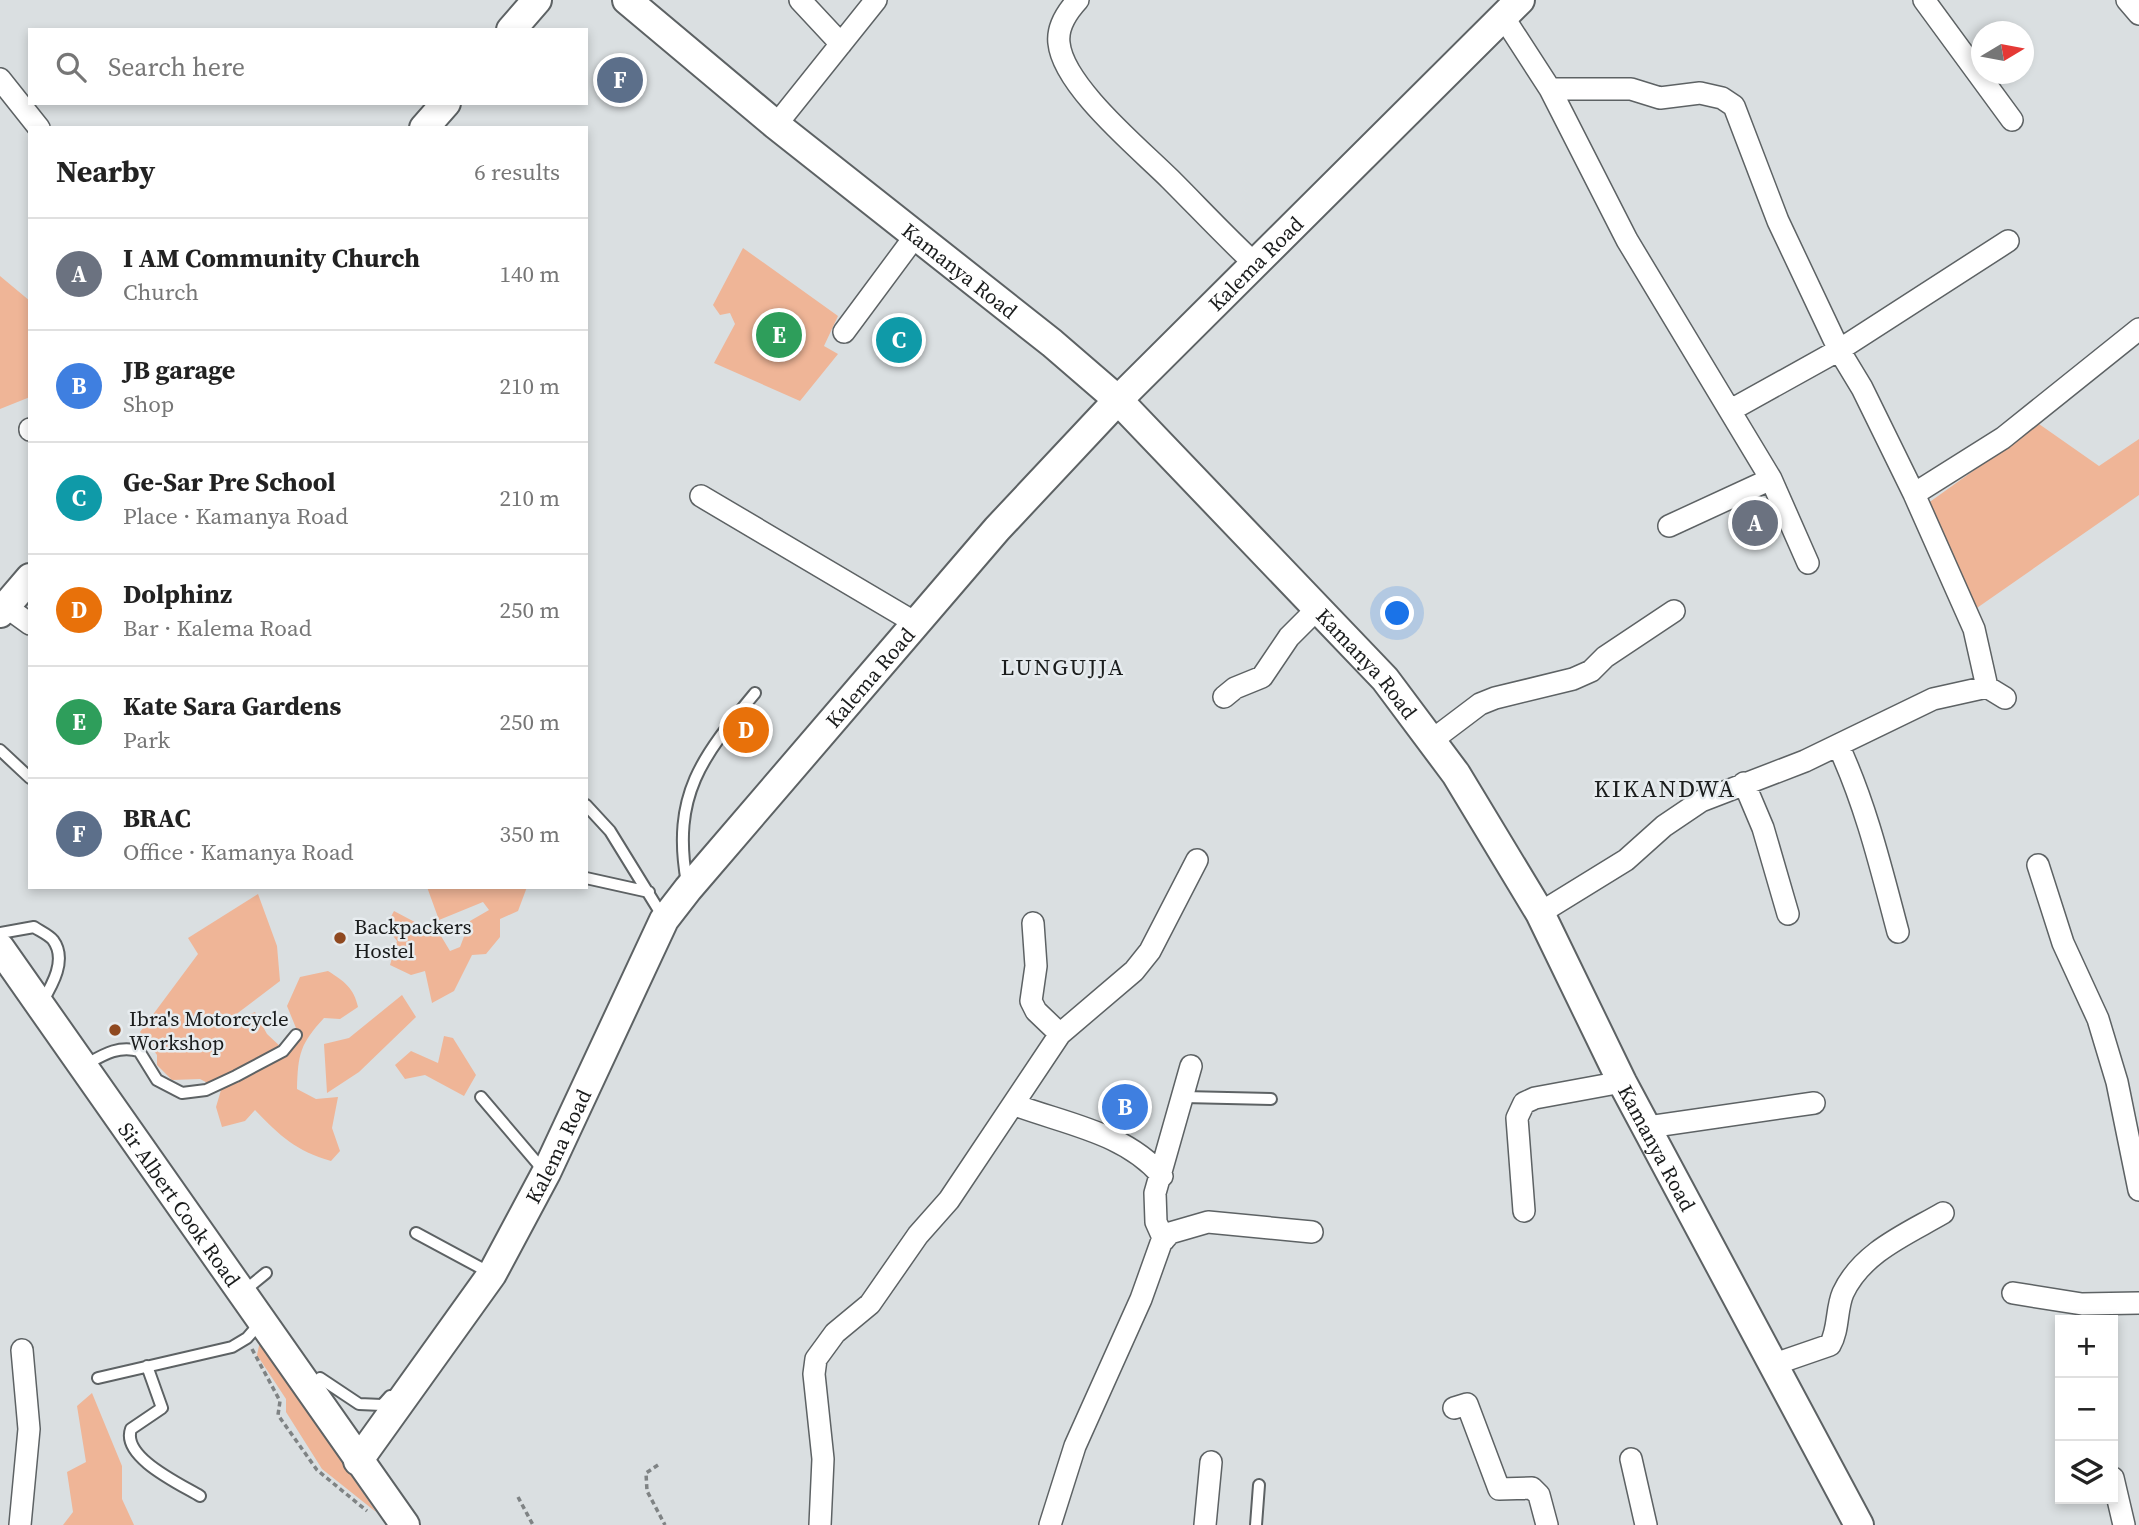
<!DOCTYPE html>
<meta charset="utf-8">
<style>
:root{--surface:#fff;--page:#f2f2f2;--text:#222;--muted:#767676;--line:#e0e0e0;--accent:#8f4920}
body{margin:0;font-family:"Source Serif 4",serif;background:var(--page);color:var(--text)}
.controls{position:absolute;right:21px;bottom:21px;display:grid;overflow:hidden;border-radius:0px;box-shadow:0 4px 10px #0003}
.controls button{width:63px;height:63px;display:grid;place-items:center;padding:0;border:0;border-bottom:2px solid var(--line);background:var(--surface);color:var(--text);font:35px sans-serif}
.compass{position:absolute;left:1971px;top:21px;width:63px;height:63px;border-radius:50%;background:var(--surface);box-shadow:0 4px 10px #0003;rotate:80deg}
.you{position:absolute;left:1398px;top:614px;width:24px;height:24px;margin:-18px;border:5px solid #fff;border-radius:50%;background:#1a73e8;box-shadow:0 0 0 10px #1a73e833}
.badge{display:grid;place-items:center;width:46px;height:46px;border-radius:50%;background:var(--accent);color:#fff;font-size:23px;font-weight:700}
.pin{position:absolute;translate:-50% -50%;border:4px solid #fff;box-shadow:0 2px 7px #0006}
.list{margin:0;padding:0;list-style:none}
h2{display:flex;justify-content:space-between;align-items:center;height:91px;margin:0;padding:0 28px;font-size:30px}
h2 small{font-size:23px;font-weight:400;color:var(--muted)}
.list li{display:grid;grid-template-columns:46px 1fr auto;gap:21px;align-items:center;box-sizing:border-box;height:112px;padding:0 28px;border-top:2px solid var(--line)}
.list b{display:block;font-size:26px;white-space:nowrap}
.list p{margin:0;font-size:23px;white-space:nowrap;color:var(--muted)}
.list em{font-size:23px;font-style:normal;color:var(--muted)}
.icon{flex:none;width:38px;height:38px;fill:none;stroke:currentColor;stroke-width:2;stroke-linecap:round;stroke-linejoin:round}
.map{position:relative;flex:none;width:2139px;height:1525px;overflow:hidden}
.search{position:absolute;background:var(--surface);box-shadow:0 4px 10px #0003;left:28px;top:28px;width:560px;height:77px;display:flex;align-items:center;gap:18px;box-sizing:border-box;padding:0 24px;border-radius:0px;color:var(--muted);font-size:26px}
.panel{position:absolute;background:var(--surface);box-shadow:0 4px 10px #0003;left:28px;top:126px;width:560px;height:763px;border-radius:0px}
.map>svg:first-child{display:block}
.green{fill:#efb597}
.lines{fill:none;stroke-linecap:round;stroke-linejoin:round}
.lane-casing{stroke:#5d6264;stroke-width:14}
.street-casing{stroke:#5d6264;stroke-width:24}
.secondary-casing{stroke:#5d6264;stroke-width:32}
.path{stroke:#7f8384;stroke-width:3.5;stroke-dasharray:5 3.5;stroke-linecap:butt}
.lane{stroke:#fff;stroke-width:10}
.street{stroke:#fff;stroke-width:21}
.secondary{stroke:#fff;stroke-width:28}
.poi-dot{fill:#8f4920;stroke:#e7ecef;stroke-width:2.5}
.labels{text-anchor:middle;dominant-baseline:central;stroke-width:5;stroke-linejoin:round;paint-order:stroke}
.street-label{font-size:21px;fill:#1a1c1c;stroke:#e7ecef}
.poi-label{font-size:21px;fill:#1a1c1c;stroke:#e7ecef;text-anchor:start}
.neighbourhood-label{font-size:23px;letter-spacing:2px;fill:#1a1c1c;stroke:#e7ecef}
.quarter-label{font-size:24px;letter-spacing:2px;fill:#1a1c1c;stroke:#e7ecef}
</style>
<div class="map">
<svg width="2139" height="1525" viewBox="0 0 2139 1525">
<rect width="100%" height="100%" fill="#dadfe1"/>
<path class="green" d="M 743,248 L 838,316 L 824,346 L 838,354 L 800,401 L 714,363 L 735,324 L 730,313 L 720,315 L 713,305 Z
M 0,276 L 30,301 L 30,397 L 0,409 Z
M 2039,424 L 2099,466 L 2139,439 L 2139,495 L 1974,610 L 1924,506 Z
M 427,887 L 527,887 L 518,911 L 500,919 L 500,937 L 486,954 L 472,955 L 454,991 L 432,1003 L 425,971 L 411,975 L 390,965 L 397,941 C 389,932 387,922 394,911 L 441,936 L 450,951 L 460,947 L 470,921 L 489,910 L 483,902 L 439,920 Z
M 258,894 L 277,946 L 280,981 L 222,1025 L 255,1012 L 267,1034 L 282,1048 L 286,1036 L 296,1028 L 287,1006 L 300,977 L 328,971 C 344,981 354,988 358,1007 L 340,1019 L 324,1018 C 300,1044 298,1054 297,1089 L 316,1099 L 338,1097 L 332,1128 L 340,1151 L 331,1161 C 296,1151 280,1136 255,1110 L 245,1121 L 222,1127 L 216,1107 L 221,1090 L 200,1079 L 172,1080 L 157,1065 L 157,1055 L 140,1032 L 198,954 L 188,938 Z
M 402,995 L 416,1017 L 359,1072 L 327,1093 L 324,1044 L 349,1038 Z
M 444,1036 L 453,1038 L 476,1075 L 464,1096 L 425,1075 L 405,1079 L 395,1065 L 411,1051 L 438,1063 Z
M 260,1341 L 376,1512 L 322,1469 L 286,1412 L 286,1399 L 257,1355 Z
M 92,1393 L 122,1466 L 122,1499 L 134,1525 L 63,1525 L 73,1512 L 67,1472 L 86,1462 L 77,1406 Z"/>
<g class="lines">
<defs>
<path id="lane" d="M 0,750 L 30,778
M 586,805 L 610,831 L 663,917
M 586,878 L 649,892
M 687,883 C 671,794 703,756 755,693
M 0,933 L 34,927 C 40,931 49,935 53,940 C 68,960 51,987 41,1004
M 85,1065 C 103,1055 118,1045 139,1051 L 157,1080 L 182,1093 L 206,1090 L 236,1076 L 283,1051 L 296,1035
M 481,1097 L 544,1171
M 1184,1097 L 1271,1099
M 416,1233 L 492,1274
M 244,1291 L 266,1273
M 147,1366 L 162,1408 L 131,1429 C 121,1457 180,1484 200,1496
M 98,1378 L 232,1347 L 247,1338 L 260,1323
M 320,1378 L 359,1404 L 382,1405 L 390,1396
M 1256,1525 L 1259,1485"/>
<path id="street" d="M 800,0 L 841,44
M 1078,0 C 1067,12 1057,27 1059,43 C 1063,86 1140,149 1170,179 C 1198,207 1225,236 1254,263
M 1924,0 L 2012,120
M 2127,0 L 2139,14
M 1504,18 L 1550,89 L 1627,240 L 1771,479 L 1808,563
M 0,79 L 39,128
M 1550,89 L 1631,89 L 1660,98 L 1700,93 L 1722,98 L 1734,106 L 1778,221 L 1839,350 L 1862,388 L 1914,494 L 1974,629 L 1987,687
M 776,125 L 876,0
M 844,332 L 916,235
M 1731,410 L 1839,350 L 2008,241
M 30,429 L 30,430
M 1914,494 L 2003,438 L 2139,329
M 701,496 L 914,622
M 1669,526 L 1771,479
M 5,606 L 30,624
M 1224,697 L 1235,688 L 1262,677 L 1289,637 L 1317,609
M 1431,741 L 1480,704 L 1495,698 L 1573,679 L 1591,671 L 1605,657 L 1674,611
M 1838,745 C 1866,805 1881,868 1898,932
M 1744,783 L 1763,828 L 1788,914
M 2038,865 L 2063,943 L 2098,1019 L 2117,1082 L 2139,1190
M 1540,913 L 1626,860 L 1664,826 L 1701,801 L 1805,761 L 1933,699 L 1987,687 L 2005,698
M 1033,923 L 1036,966 L 1031,1001 L 1036,1011 L 1060,1034
M 1015,1105 C 1066,1124 1126,1133 1162,1176
M 1648,1127 L 1814,1103
M 1524,1211 L 1517,1118 L 1524,1103 L 1535,1098 L 1622,1082
M 1164,1240 L 1156,1222 L 1155,1193 L 1191,1066
M 2013,1293 L 2082,1304 L 2139,1303
M 1775,1364 L 1830,1345 C 1839,1330 1836,1309 1843,1293 C 1862,1252 1907,1234 1943,1213
M 1454,1408 L 1467,1404 L 1499,1489 L 1532,1488 L 1539,1495 L 1547,1525
M 1631,1459 L 1646,1525
M 2113,1478 L 2124,1525
M 20,1525 L 29,1429 L 22,1350
M 820,1525 L 823,1459 L 814,1374 L 816,1359 L 835,1333 L 870,1304 L 918,1235 L 949,1200 L 1060,1034 L 1134,971 L 1150,951 L 1197,860
M 1050,1525 L 1075,1446 L 1141,1299 L 1161,1243 L 1170,1233 L 1208,1222 L 1312,1232
M 1205,1525 L 1211,1462"/>
<g id="secondary">
<path id="s1" d="M 627,0 L 776,125 L 1052,343 L 1118,400 L 1385,679 L 1456,774 L 1540,913 L 1622,1082 L 1859,1525"/>
<path d="M 511,30 L 537,0"/>
<path d="M 424,128 L 446,103"/>
<path d="M 0,613 L 30,578"/>
<path id="s2" d="M 0,948 L 405,1525"/>
<path id="s3" d="M 358,1461 L 492,1274 L 546,1173 L 664,920 L 688,889 L 997,529 L 1118,400 L 1520,0"/>
</g>
</defs>
<use href="#lane" class="lane-casing"/>
<use href="#street" class="street-casing"/>
<use href="#secondary" class="secondary-casing"/>
<path class="path" d="M 252,1349 L 280,1401 L 278,1415 L 317,1470 L 367,1511
M 658,1465 L 646,1473 L 647,1491 L 665,1525
M 518,1497 L 533,1525"/>
<use href="#lane" class="lane"/>
<use href="#street" class="street"/>
<use href="#secondary" class="secondary"/>
</g>
<g class="poi-dot">
<circle cx="340" cy="938" r="7"/>
<circle cx="115" cy="1030" r="7"/>
</g>
<g class="labels">
<g class="street-label">
<text stroke="none"><textPath href="#s3" startOffset="1508">Kalema Road</textPath></text>
<text stroke="none"><textPath href="#s1" startOffset="429">Kamanya Road</textPath></text>
<text stroke="none"><textPath href="#s1" startOffset="996">Kamanya Road</textPath></text>
<text stroke="none"><textPath href="#s3" startOffset="942">Kalema Road</textPath></text>
<text stroke="none"><textPath href="#s3" startOffset="374">Kalema Road</textPath></text>
<text stroke="none"><textPath href="#s1" startOffset="1563">Kamanya Road</textPath></text>
<text stroke="none"><textPath href="#s2" startOffset="313">Sir Albert Cook Road</textPath></text>
</g>
<g class="poi-label">
<text x="354" y="926">Backpackers<tspan x="354" dy="24">Hostel</tspan></text>
<text x="129" y="1018">Ibra's Motorcycle<tspan x="129" dy="24">Workshop</tspan></text>
</g>
<g class="neighbourhood-label">
<text x="1063" y="667">LUNGUJJA</text>
</g>
<g class="quarter-label">
<text x="1665" y="788">KIKANDWA</text>
</g>
</g>
</svg>
<div class="controls">
<button>+</button>
<button>−</button>
<button><svg class="icon" aria-label="layers" viewBox="0 0 24 24"><path d="M12 4l9 5-9 5-9-5zM3 14l9 5 9-5"/></svg></button>
</div>
<svg class="compass" viewBox="-18 -18 36 36"><path d="M0-13l5 13h-10z" fill="#e53935"/><path d="M0 13l5-13h-10z" fill="#767676"/></svg>
<div class="you"></div>
<div class="pin badge" style="left:1755px;top:523px;background:#6b7280">A</div>
<div class="pin badge" style="left:1125px;top:1107px;background:#3f7fe0">B</div>
<div class="pin badge" style="left:899px;top:340px;background:#0f9aa8">C</div>
<div class="pin badge" style="left:746px;top:730px;background:#e8710a">D</div>
<div class="pin badge" style="left:779px;top:335px;background:#2e9e5b">E</div>
<div class="pin badge" style="left:620px;top:80px;background:#5c6f8a">F</div>
<div class="search"><svg class="icon" aria-label="search" viewBox="0 0 24 24"><circle cx="10" cy="10" r="6"/><path d="M15 15l6 6"/></svg>Search here</div>
<section class="panel">
<h2>Nearby<small>6 results</small></h2>
<ul class="list">
<li><span class="badge" style="background:#6b7280">A</span><div><b>I AM Community Church</b><p>Church</p></div><em>140 m</em></li>
<li><span class="badge" style="background:#3f7fe0">B</span><div><b>JB garage</b><p>Shop</p></div><em>210 m</em></li>
<li><span class="badge" style="background:#0f9aa8">C</span><div><b>Ge-Sar Pre School</b><p>Place · Kamanya Road</p></div><em>210 m</em></li>
<li><span class="badge" style="background:#e8710a">D</span><div><b>Dolphinz</b><p>Bar · Kalema Road</p></div><em>250 m</em></li>
<li><span class="badge" style="background:#2e9e5b">E</span><div><b>Kate Sara Gardens</b><p>Park</p></div><em>250 m</em></li>
<li><span class="badge" style="background:#5c6f8a">F</span><div><b>BRAC</b><p>Office · Kamanya Road</p></div><em>350 m</em></li>
</ul>
</section>
</div>
